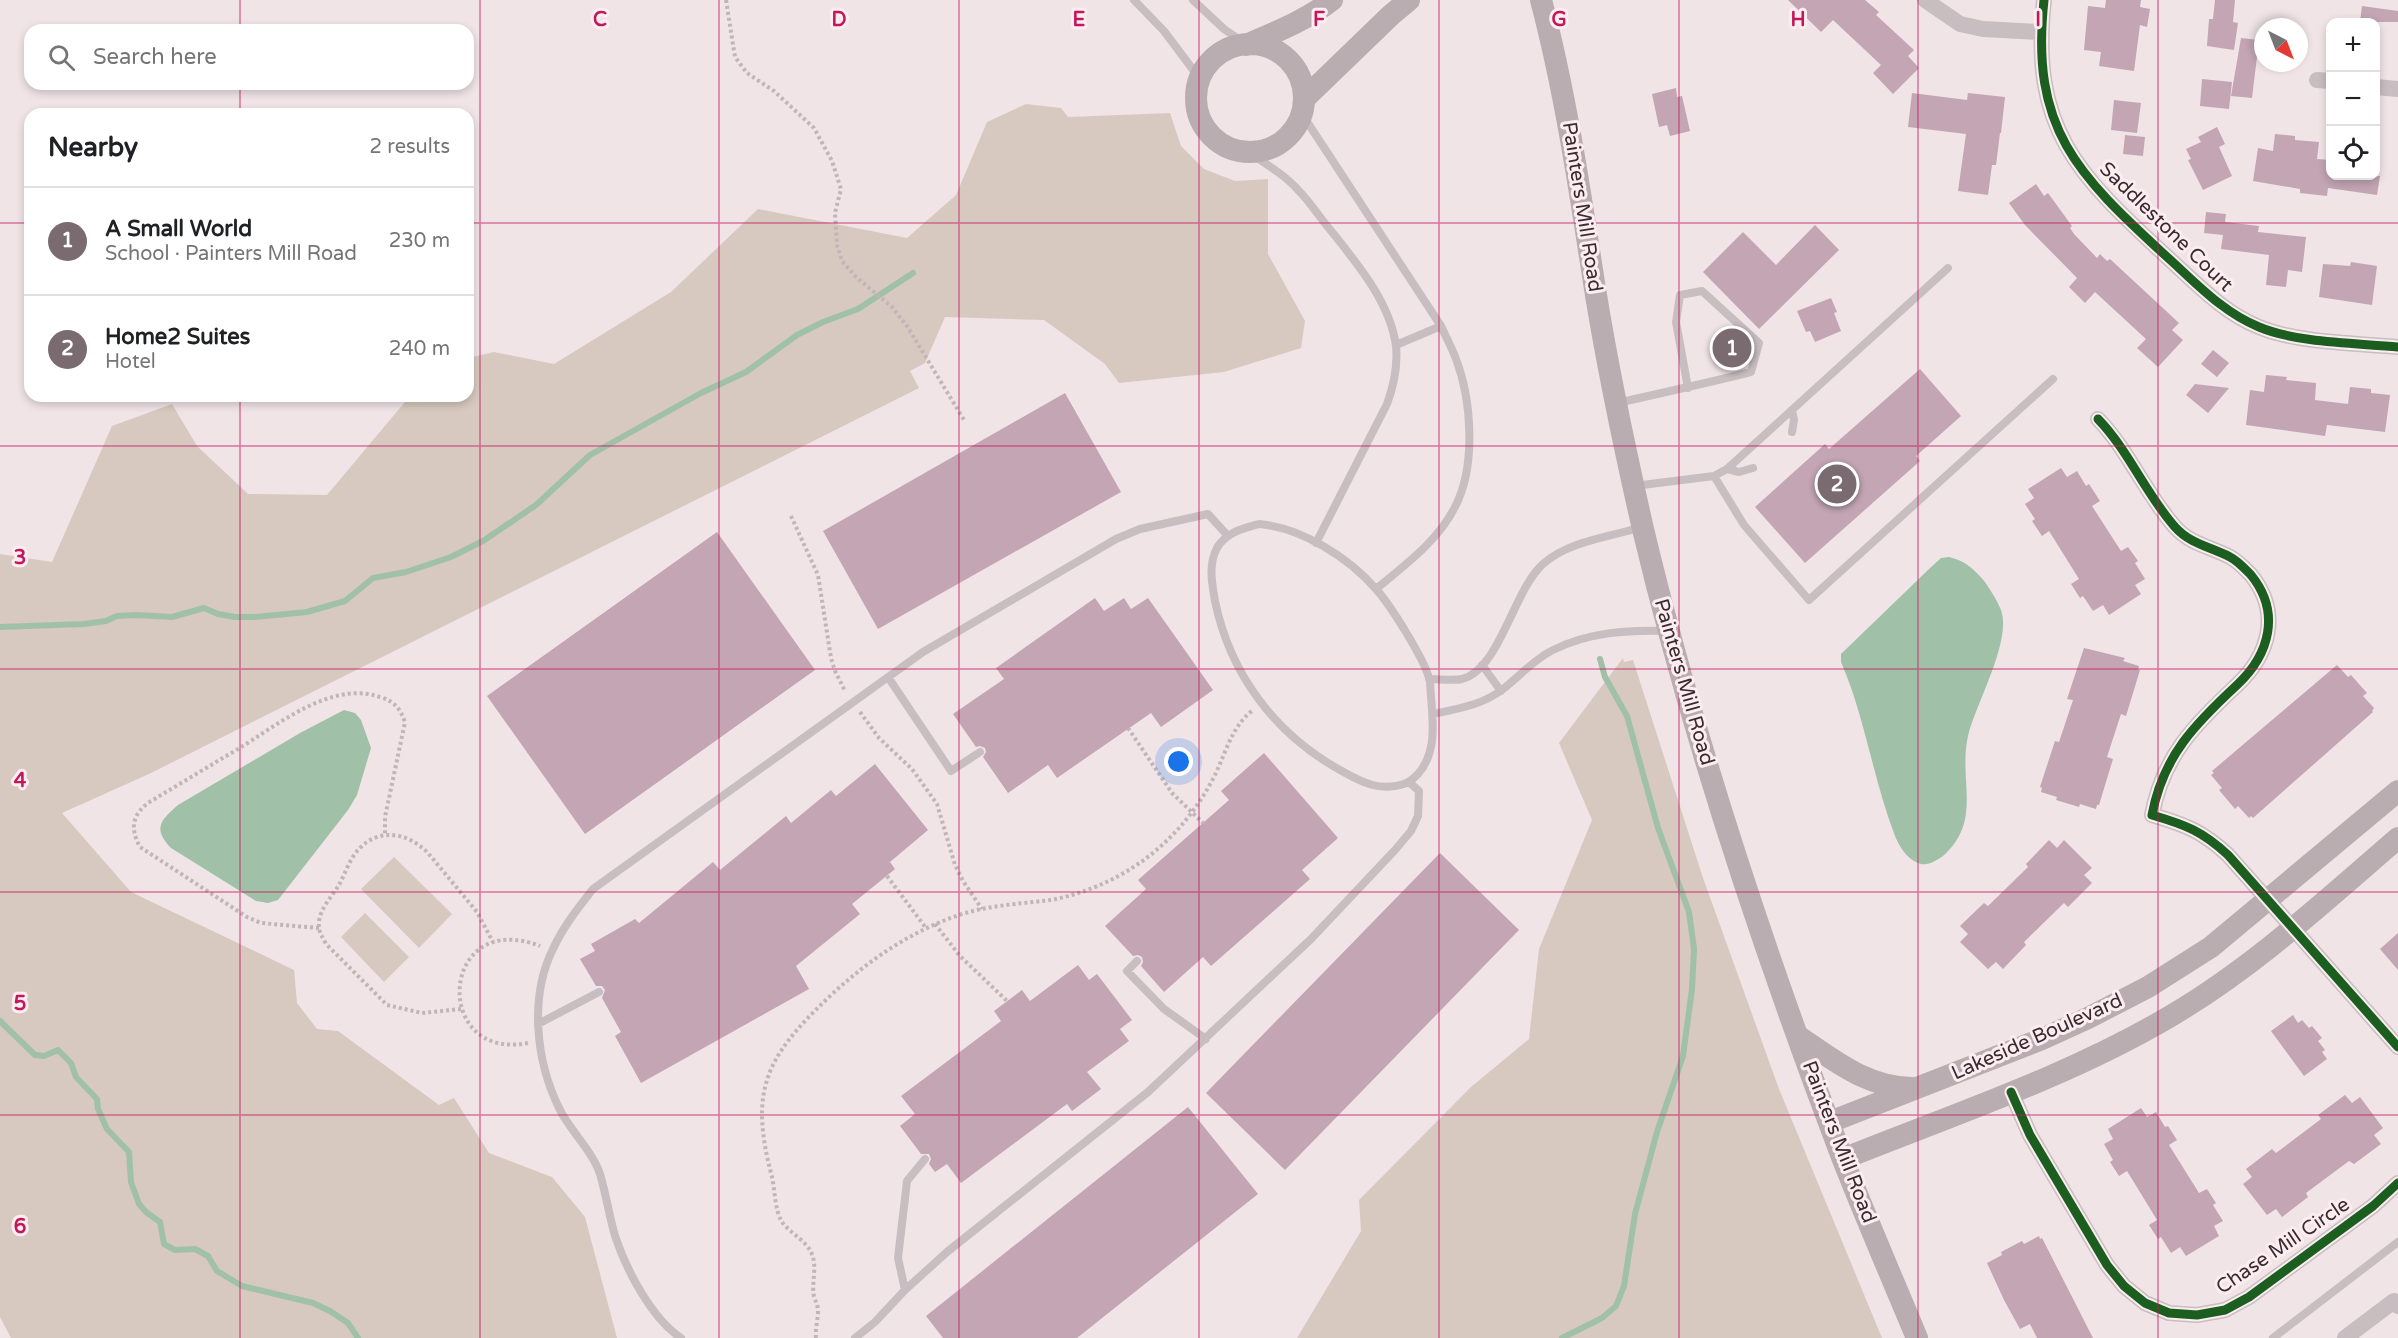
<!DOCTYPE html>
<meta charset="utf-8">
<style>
:root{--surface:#fff;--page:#f2f2f2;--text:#202124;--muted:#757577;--line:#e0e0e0;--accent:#7a6b71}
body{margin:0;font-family:"Varela Round",sans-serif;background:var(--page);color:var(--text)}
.controls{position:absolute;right:18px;top:18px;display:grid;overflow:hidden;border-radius:12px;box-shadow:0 3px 9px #0003}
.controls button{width:54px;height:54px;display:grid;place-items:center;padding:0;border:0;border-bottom:2px solid var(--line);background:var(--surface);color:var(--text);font:30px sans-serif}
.compass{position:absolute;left:2254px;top:18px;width:54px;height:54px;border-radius:50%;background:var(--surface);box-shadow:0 3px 9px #0003;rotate:138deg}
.you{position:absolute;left:1179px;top:762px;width:21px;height:21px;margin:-15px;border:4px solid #fff;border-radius:50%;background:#1a73e8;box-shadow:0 0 0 9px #1a73e833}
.badge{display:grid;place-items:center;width:39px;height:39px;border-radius:50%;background:var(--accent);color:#fff;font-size:20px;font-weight:700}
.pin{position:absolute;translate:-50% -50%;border:3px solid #fff;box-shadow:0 2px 6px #0006}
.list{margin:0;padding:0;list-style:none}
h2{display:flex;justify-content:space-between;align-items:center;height:78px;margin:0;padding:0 24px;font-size:26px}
h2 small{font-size:20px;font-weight:400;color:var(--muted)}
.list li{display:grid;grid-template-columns:39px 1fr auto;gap:18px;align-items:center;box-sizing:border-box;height:108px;padding:0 24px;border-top:2px solid var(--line)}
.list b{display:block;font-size:22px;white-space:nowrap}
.list p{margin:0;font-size:20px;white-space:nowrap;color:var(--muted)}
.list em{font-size:20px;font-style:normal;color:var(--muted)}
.icon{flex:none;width:33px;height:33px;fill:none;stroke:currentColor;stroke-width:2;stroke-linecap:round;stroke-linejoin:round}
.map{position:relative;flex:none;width:2398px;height:1338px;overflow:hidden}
.search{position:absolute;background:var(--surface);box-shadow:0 3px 9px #0003;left:24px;top:24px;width:450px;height:66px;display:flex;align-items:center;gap:15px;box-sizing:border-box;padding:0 21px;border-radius:18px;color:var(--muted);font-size:22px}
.panel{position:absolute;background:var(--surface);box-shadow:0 3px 9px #0003;left:24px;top:108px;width:450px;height:294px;border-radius:18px}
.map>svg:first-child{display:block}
.green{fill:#d7c9bf}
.water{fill:#a0c1a7}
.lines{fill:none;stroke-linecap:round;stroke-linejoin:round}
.stream{stroke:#a0c1a7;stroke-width:6}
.building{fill:#c3a5b4}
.path{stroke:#c1b5b9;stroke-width:4;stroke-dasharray:3 3;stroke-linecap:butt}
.lane{stroke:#c8bdc1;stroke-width:8}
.street{stroke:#c8bdc1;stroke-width:16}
.secondary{stroke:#b9adb1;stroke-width:22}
.cycleway-casing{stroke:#fbedf0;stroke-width:13}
.cycleway{stroke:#1b5e20;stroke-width:9}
.grid{fill:none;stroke:#c2185b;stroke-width:1.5;stroke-opacity:0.55}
.labels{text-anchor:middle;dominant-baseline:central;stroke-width:6;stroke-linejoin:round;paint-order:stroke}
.street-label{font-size:20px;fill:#3a2a32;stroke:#fbedf0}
.grid-label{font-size:20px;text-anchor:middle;font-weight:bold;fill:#c2185b;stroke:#fbedf0;stroke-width:6;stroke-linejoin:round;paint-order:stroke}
</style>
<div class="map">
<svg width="2398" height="1338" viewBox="0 0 2398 1338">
<rect width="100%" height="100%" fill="#f0e4e7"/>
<path class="green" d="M 1026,104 L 1061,108 L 1068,117 L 1170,113 L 1181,146 L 1204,169 L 1235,181 L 1268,179 L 1268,254 L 1305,321 L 1301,348 L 1224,372 L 1119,383 L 1105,364 L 1044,320 L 945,317 L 925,363 L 910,371 L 919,388 L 151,773 L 62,813 L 131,892 L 294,970 L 297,1003 L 317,1029 L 338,1031 L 439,1105 L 454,1098 L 489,1153 L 552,1177 L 585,1217 L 617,1338 L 11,1338 L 0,1317 L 0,554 L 52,562 L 112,426 L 172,404 L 197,446 L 248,494 L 327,495 L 410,396 L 468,396 L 468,358 L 494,352 L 554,364 L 671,292 L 758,209 L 907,238 L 956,195 L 987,122 Z
M 1623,658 L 1624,662 L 1633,660 L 1703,878 L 1779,1089 L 1882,1338 L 1297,1338 L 1361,1231 L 1359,1200 L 1471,1087 L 1529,1039 L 1539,949 L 1592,820 L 1559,743 Z
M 394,857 L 452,914 L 419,948 L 361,889 Z
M 365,913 L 409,957 L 384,982 L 341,937 Z"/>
<path class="water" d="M 1949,557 C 1966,561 1974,569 1985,582 C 1991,591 1997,600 2001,610 C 2012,641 1976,703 1968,736 C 1958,781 1983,820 1943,856 C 1936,861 1926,867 1918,863 C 1907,859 1899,846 1895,836 C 1873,779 1865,717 1841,662 L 1841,654 L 1929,569 L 1941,558 Z
M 344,710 L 355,713 L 361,720 L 371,748 L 357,795 L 348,810 L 278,900 L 268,903 L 256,901 L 171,848 C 152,828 161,820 178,805 L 300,733 Z"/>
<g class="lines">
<path class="stream" d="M 0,627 L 84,624 L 106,621 L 117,616 L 136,615 L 172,617 L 204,608 L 218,614 L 235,617 L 255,617 L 307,612 L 345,601 L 373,578 L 406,572 L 451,557 L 483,541 L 536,505 L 590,455 L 701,393 L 746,372 L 797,335 L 823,322 L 858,309 L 913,273
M 0,1021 L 35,1055 L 44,1056 L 58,1050 L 71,1063 L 76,1077 L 97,1099 L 98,1109 L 107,1129 L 129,1152 L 131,1182 L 139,1204 L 146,1212 L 160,1222 L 164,1244 L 175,1250 L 195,1249 L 208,1256 L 217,1271 L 242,1286 L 313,1303 L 330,1311 L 348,1323 L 358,1338
M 1562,1338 L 1602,1318 L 1616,1306 L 1624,1286 L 1635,1214 L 1657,1132 L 1683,1056 L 1692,989 L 1694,949 L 1689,912 L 1658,828 L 1627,716 L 1605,677 L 1600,659"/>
</g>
<path class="building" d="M 1788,0 L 1865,0 L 1879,12 L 1876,15 L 1914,50 L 1908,56 L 1919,68 L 1893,94 L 1873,73 L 1881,65 L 1833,20 L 1821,32 Z
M 2106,0 L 2141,0 L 2140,7 L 2150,9 L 2147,27 L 2140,25 L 2134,71 L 2099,66 L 2101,52 L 2084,50 L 2088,6 L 2105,8 Z
M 2215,0 L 2235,0 L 2233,22 L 2238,23 L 2234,50 L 2207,46 L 2209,19 L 2213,19 Z
M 2362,6 L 2398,11 L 2398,22 L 2360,22 Z
M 2241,38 L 2259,40 L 2252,98 L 2231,96 Z
M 2202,79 L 2232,82 L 2229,109 L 2200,106 Z
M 1676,88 L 1677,97 L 1682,96 L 1690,131 L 1670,136 L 1667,125 L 1659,127 L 1652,94 Z
M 1912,93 L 1967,100 L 1968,93 L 2005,97 L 2001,133 L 2000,133 L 1996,165 L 1992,165 L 1988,195 L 1958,191 L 1966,134 L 1908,127 Z
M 2114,100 L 2141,103 L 2137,133 L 2111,130 Z
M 2217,127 L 2225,144 L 2219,147 L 2232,176 L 2203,190 L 2188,160 L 2191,159 L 2186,149 L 2201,142 L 2198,137 Z
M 2275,134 L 2295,136 L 2295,140 L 2319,142 L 2317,159 L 2331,160 L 2331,176 L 2380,176 L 2377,195 L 2328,188 L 2327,196 L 2300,193 L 2300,189 L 2253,181 L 2258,148 L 2273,151 Z
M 2125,135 L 2145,137 L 2143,156 L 2123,154 Z
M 2036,184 L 2044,196 L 2048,193 L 2072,226 L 2070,228 L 2074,234 L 2097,258 L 2100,254 L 2107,261 L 2110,259 L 2179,323 L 2172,330 L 2183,340 L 2158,367 L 2137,348 L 2146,339 L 2095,292 L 2085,303 L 2069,287 L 2077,278 L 2025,225 L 2009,203 Z
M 2206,212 L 2226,214 L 2225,222 L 2259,226 L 2258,232 L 2306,237 L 2302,272 L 2288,270 L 2286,287 L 2266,285 L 2269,255 L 2221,249 L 2223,235 L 2204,233 Z
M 1815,225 L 1839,250 L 1759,329 L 1703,272 L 1743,232 L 1776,265 Z
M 2351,262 L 2377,266 L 2372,305 L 2319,297 L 2323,264 L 2350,266 Z
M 1831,298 L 1837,312 L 1834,313 L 1841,331 L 1815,342 L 1810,331 L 1806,332 L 1797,311 Z
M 2213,350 L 2229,363 L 2217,377 L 2201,364 Z
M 1920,369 L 1961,416 L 1916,456 L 1920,461 L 1805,563 L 1755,507 L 1825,444 L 1829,449 Z
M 2266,375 L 2287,377 L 2286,380 L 2316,383 L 2315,400 L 2348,404 L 2350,387 L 2371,389 L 2371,393 L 2390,395 L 2385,432 L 2327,425 L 2325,436 L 2246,425 L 2250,390 L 2264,392 Z
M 2195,384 L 2229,388 L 2208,413 L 2186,395 Z
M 1065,393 L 1121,492 L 878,629 L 823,531 Z
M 2061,468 L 2067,477 L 2077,471 L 2086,486 L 2089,484 L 2100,501 L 2092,506 L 2121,551 L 2128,547 L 2138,561 L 2135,563 L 2145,579 L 2135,585 L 2141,594 L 2109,615 L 2103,605 L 2093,611 L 2083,596 L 2080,598 L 2071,584 L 2079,579 L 2049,531 L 2042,536 L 2032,521 L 2035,519 L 2025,504 L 2034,498 L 2028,489 Z
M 717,532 L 815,670 L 585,834 L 487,696 Z
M 1095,598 L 1104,611 L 1124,598 L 1131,609 L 1148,598 L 1213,690 L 1161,727 L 1151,713 L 1057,778 L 1048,765 L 1008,793 L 983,757 L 986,752 L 985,748 L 980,746 L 976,747 L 953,714 L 1004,679 L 996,668 Z
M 2084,648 L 2125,658 L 2123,661 L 2139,666 L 2138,670 L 2140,670 L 2126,716 L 2121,714 L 2107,757 L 2113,759 L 2099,805 L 2097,805 L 2096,809 L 2080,804 L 2079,807 L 2056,800 L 2057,797 L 2041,792 L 2042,788 L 2040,787 L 2055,741 L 2059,742 L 2073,700 L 2067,699 Z
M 2337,665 L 2348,677 L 2351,675 L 2367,693 L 2363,696 L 2374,708 L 2372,711 L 2373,712 L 2253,818 L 2251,816 L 2249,818 L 2238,806 L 2235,809 L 2219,790 L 2222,788 L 2211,775 L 2214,773 L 2212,771 Z
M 1264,753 L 1338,838 L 1302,870 L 1310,879 L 1211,966 L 1203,957 L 1164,992 L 1141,966 L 1143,962 L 1142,957 L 1138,955 L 1133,956 L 1105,926 L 1146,889 L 1138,880 L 1229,800 L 1221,791 Z
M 875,764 L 928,830 L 890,862 L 895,869 L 852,904 L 860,914 L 796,966 L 809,989 L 641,1083 L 615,1036 L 621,1032 L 602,998 L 605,990 L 602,986 L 596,986 L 580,959 L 595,951 L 591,944 L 635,919 L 639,923 L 713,862 L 720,870 L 786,816 L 791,823 L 831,790 L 836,796 Z
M 2049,840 L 2057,848 L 2064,840 L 2092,868 L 2084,875 L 2092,883 L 2068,907 L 2064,903 L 2024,942 L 2026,945 L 2003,969 L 1996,962 L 1988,969 L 1960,942 L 1968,934 L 1960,926 L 1984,903 L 1988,906 L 2028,867 L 2026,864 Z
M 1440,853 L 1519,930 L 1285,1170 L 1206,1093 Z
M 2398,933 L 2398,970 L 2380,949 Z
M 1078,965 L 1089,980 L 1097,974 L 1132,1020 L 1120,1029 L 1129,1041 L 1087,1072 L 1101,1089 L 1072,1111 L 1067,1104 L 961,1183 L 947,1164 L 935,1172 L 929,1164 L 931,1159 L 929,1154 L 921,1154 L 900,1126 L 915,1114 L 901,1096 L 1001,1021 L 994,1011 L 1022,990 L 1030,1001 Z
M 2293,1015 L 2298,1023 L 2302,1020 L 2309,1028 L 2312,1026 L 2322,1038 L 2318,1041 L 2325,1050 L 2322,1052 L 2327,1059 L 2304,1076 L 2271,1031 Z
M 2345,1095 L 2352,1103 L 2360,1097 L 2383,1128 L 2374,1135 L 2381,1144 L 2354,1164 L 2349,1161 L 2306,1193 L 2308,1197 L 2282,1217 L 2276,1209 L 2267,1215 L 2243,1184 L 2252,1177 L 2246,1169 L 2272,1149 L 2276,1153 L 2321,1119 L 2318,1115 Z
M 1188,1107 L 1258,1194 L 1077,1338 L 943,1338 L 926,1316 Z
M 2141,1108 L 2147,1117 L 2156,1112 L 2165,1127 L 2168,1126 L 2177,1140 L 2169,1145 L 2199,1193 L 2207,1189 L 2216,1203 L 2213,1205 L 2223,1221 L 2214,1226 L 2219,1236 L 2186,1256 L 2180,1247 L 2171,1253 L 2161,1237 L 2158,1239 L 2149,1225 L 2157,1220 L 2127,1171 L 2119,1176 L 2110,1162 L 2113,1160 L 2104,1144 L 2113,1139 L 2108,1129 Z
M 2039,1236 L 2040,1239 L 2042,1238 L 2093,1338 L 2037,1338 L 2030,1324 L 2020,1329 L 2004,1300 L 1987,1263 L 2002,1255 L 2001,1252 L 2022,1241 L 2024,1244 Z"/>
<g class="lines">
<path class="path" d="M 726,0 L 735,57 L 747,73 L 774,91 L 814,128 L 832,161 L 841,189 L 835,213 L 837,245 L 842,261 L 856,277 L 892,307 L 907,326 L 964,420
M 791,516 L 818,575 L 831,658 L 835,671 L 845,691
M 860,712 L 879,738 L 912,769 L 937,804 L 955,865 L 963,881 L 982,909
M 1128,728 L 1172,793 L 1203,823
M 887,876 L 926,928
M 935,924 L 960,956 L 1007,1001
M 319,928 L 261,923 L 247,917 L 140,847 C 129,827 133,813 151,801 C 180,784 209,766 238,749 C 278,725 331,680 380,697 C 394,701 400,708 405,722 L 385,817 L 385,834
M 461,1009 L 422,1013 L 387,1005 L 326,944 C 322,936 318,931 319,922 C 320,909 332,896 339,885 C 345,874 350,858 359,849 C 379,827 409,833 428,853 L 477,912 L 493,942
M 528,1043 C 431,1062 439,907 540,946
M 816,1338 C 815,1329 818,1320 818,1311 C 818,1306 816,1302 814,1297 C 811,1283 818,1266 811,1252 C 805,1240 790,1233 782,1222 C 775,1211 775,1191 772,1177 C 749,1091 765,1058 828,998 C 866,962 909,932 959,915 C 989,905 1020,904 1050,900 C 1080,895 1111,882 1135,866 C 1169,844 1196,812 1214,777 C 1226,753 1231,727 1253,710"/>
<path class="lane" d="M 1134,0 L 1164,31 L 1200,79
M 1193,0 L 1224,29 L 1246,44
M 1302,114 L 1441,326 C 1446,337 1452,348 1456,359 C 1472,401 1476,467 1455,507 C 1438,541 1405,565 1376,589
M 1248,152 C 1266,164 1285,175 1299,191 C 1310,202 1318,215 1328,227 C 1355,261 1390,301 1396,346 C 1398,367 1394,385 1387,404 L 1316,543
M 1396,345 L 1441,326
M 1617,403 C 1662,393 1707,383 1751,372 L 1759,343 L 1702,291 L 1680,295 L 1676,322 L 1688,388
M 1792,410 L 1794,420 L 1792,432
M 1727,469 L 1739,472 L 1753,468
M 1714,476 L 1727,469 L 1948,268
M 1634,486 L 1714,476 L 1744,525 L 1809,600 L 2053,379
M 1259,524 C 1302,528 1348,557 1376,589 C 1391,606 1423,657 1429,678 C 1431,684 1430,691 1431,696 C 1433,724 1437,752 1418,774 C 1413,779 1410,782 1404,784 C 1380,792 1361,782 1340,770 C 1275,734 1230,674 1215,601 C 1212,583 1208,565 1217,548 C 1226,532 1244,528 1259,524 Z
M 1482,665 L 1501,691
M 888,677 L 951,771 L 980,752
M 1429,679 C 1439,679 1453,681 1462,679 C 1500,669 1513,591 1543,564 C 1569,541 1610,537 1642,527
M 1433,714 C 1457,709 1483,705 1503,689 C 1520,676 1534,659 1553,650 C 1589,632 1627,630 1666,631
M 1137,961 L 1127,971 L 1164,1009 L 1206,1039
M 538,1024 L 599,992
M 905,1290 L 898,1258 L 907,1181 L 925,1159
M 681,1338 C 651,1318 626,1269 615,1236 C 609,1215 606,1194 600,1174 C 592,1150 570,1131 559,1108 C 536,1061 529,997 553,949 C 563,927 578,908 593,889 L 923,652 L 1116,539 L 1140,529 L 1208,514 L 1228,536
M 855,1338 L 875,1322 L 905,1290 L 947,1252 L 1148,1092 L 1311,939 L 1395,850 L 1411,831 L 1418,816 L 1419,791 L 1410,783
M 2273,1338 L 2398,1242"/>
<path class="street" d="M 1925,0 L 1960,24 L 1983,29 L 2041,32
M 2044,0 C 2030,129 2077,174 2166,256 C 2195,282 2222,312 2259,327 C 2297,343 2356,343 2398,347
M 2317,80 L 2330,81
M 2376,87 L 2398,89
M 2098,419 C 2129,451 2145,493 2175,527 C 2190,544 2211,547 2230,557 C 2238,561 2245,569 2251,575 C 2281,612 2270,654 2237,685 C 2195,724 2163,756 2152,815 C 2186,825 2202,831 2228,855 L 2398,1047
M 2011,1092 L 2030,1135 L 2107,1265 L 2124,1286 L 2145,1303 L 2169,1313 L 2197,1315 L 2225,1310 L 2249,1297 L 2373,1206 L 2398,1183
M 2345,1338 L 2394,1301 L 2398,1306"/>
<path class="secondary" d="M 1541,0 C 1566,95 1580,192 1595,289 C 1608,370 1625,450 1643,529 C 1694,743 1764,952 1842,1157 C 1866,1218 1892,1278 1917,1338
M1196 98a54 54 0 1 1 108 0a54 54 0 1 1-108 0Z
M 1246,45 C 1276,32 1307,20 1332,0
M 1304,99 L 1391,15 L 1409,0
M 1798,1036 C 1835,1061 1866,1087 1912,1088
M 1830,1122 L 2042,1039 L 2088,1018 L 2148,987 L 2211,947 L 2398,791
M 1843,1159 C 1952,1115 2067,1077 2169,1017 C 2253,968 2325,901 2398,838"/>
<defs>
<path id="cycleway" d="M 2044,0 C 2030,129 2077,174 2166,256 C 2195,282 2222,312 2259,327 C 2297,343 2356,343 2398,347
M 2098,419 C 2129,451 2145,493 2175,527 C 2190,544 2211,547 2230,557 C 2238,561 2245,569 2251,575 C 2281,612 2270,654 2237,685 C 2195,724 2163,756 2152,815 C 2186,825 2202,831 2228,855 L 2398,1047
M 2011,1092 L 2030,1135 L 2107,1265 L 2124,1286 L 2145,1303 L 2169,1313 L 2197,1315 L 2225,1310 L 2249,1297 L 2373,1206 L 2398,1183"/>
</defs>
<use href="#cycleway" class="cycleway-casing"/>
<use href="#cycleway" class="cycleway"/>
</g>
<path class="grid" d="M 240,0 L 240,30M 480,0 L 480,1338M 719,0 L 719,1338M 959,0 L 959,1338M 1199,0 L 1199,1338M 1439,0 L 1439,1338M 1679,0 L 1679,1338M 1918,0 L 1918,1338M 2158,0 L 2158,1338M 240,84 L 240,114M 0,223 L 30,223M 468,223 L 2398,223M 240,396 L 240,1338M 0,446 L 2398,446M 0,669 L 2398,669M 0,892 L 2398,892M 0,1115 L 2398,1115"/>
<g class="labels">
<g class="street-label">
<text transform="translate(1582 207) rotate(81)">Painters Mill Road</text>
<text transform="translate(2166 227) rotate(44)">Saddlestone Court</text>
<text transform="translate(1684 682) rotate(74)">Painters Mill Road</text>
<text transform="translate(2037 1037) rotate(-24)">Lakeside Boulevard</text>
<text transform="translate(1839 1142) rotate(69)">Painters Mill Road</text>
<text transform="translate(2283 1246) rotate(-34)">Chase Mill Circle</text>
</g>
</g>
<g class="grid-label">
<text x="600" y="26">C</text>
<text x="839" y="26">D</text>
<text x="1079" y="26">E</text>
<text x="1319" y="26">F</text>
<text x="1559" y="26">G</text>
<text x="1798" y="26">H</text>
<text x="2038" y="26">I</text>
<text x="20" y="564">3</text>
<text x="20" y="787">4</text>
<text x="20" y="1010">5</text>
<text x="20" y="1233">6</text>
</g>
</svg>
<div class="controls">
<button>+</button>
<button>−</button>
<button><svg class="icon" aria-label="locate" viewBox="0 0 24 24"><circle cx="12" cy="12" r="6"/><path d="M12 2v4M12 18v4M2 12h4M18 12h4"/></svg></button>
</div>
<svg class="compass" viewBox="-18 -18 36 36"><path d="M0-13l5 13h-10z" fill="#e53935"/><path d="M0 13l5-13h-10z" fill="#757577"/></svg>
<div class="you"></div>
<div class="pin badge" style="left:1732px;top:348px">1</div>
<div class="pin badge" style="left:1837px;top:484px">2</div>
<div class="search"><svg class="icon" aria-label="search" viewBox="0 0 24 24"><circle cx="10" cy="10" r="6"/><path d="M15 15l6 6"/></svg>Search here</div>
<section class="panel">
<h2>Nearby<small>2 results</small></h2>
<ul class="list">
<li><span class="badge">1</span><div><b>A Small World</b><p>School · Painters Mill Road</p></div><em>230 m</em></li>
<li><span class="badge">2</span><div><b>Home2 Suites</b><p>Hotel</p></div><em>240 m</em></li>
</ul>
</section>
</div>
